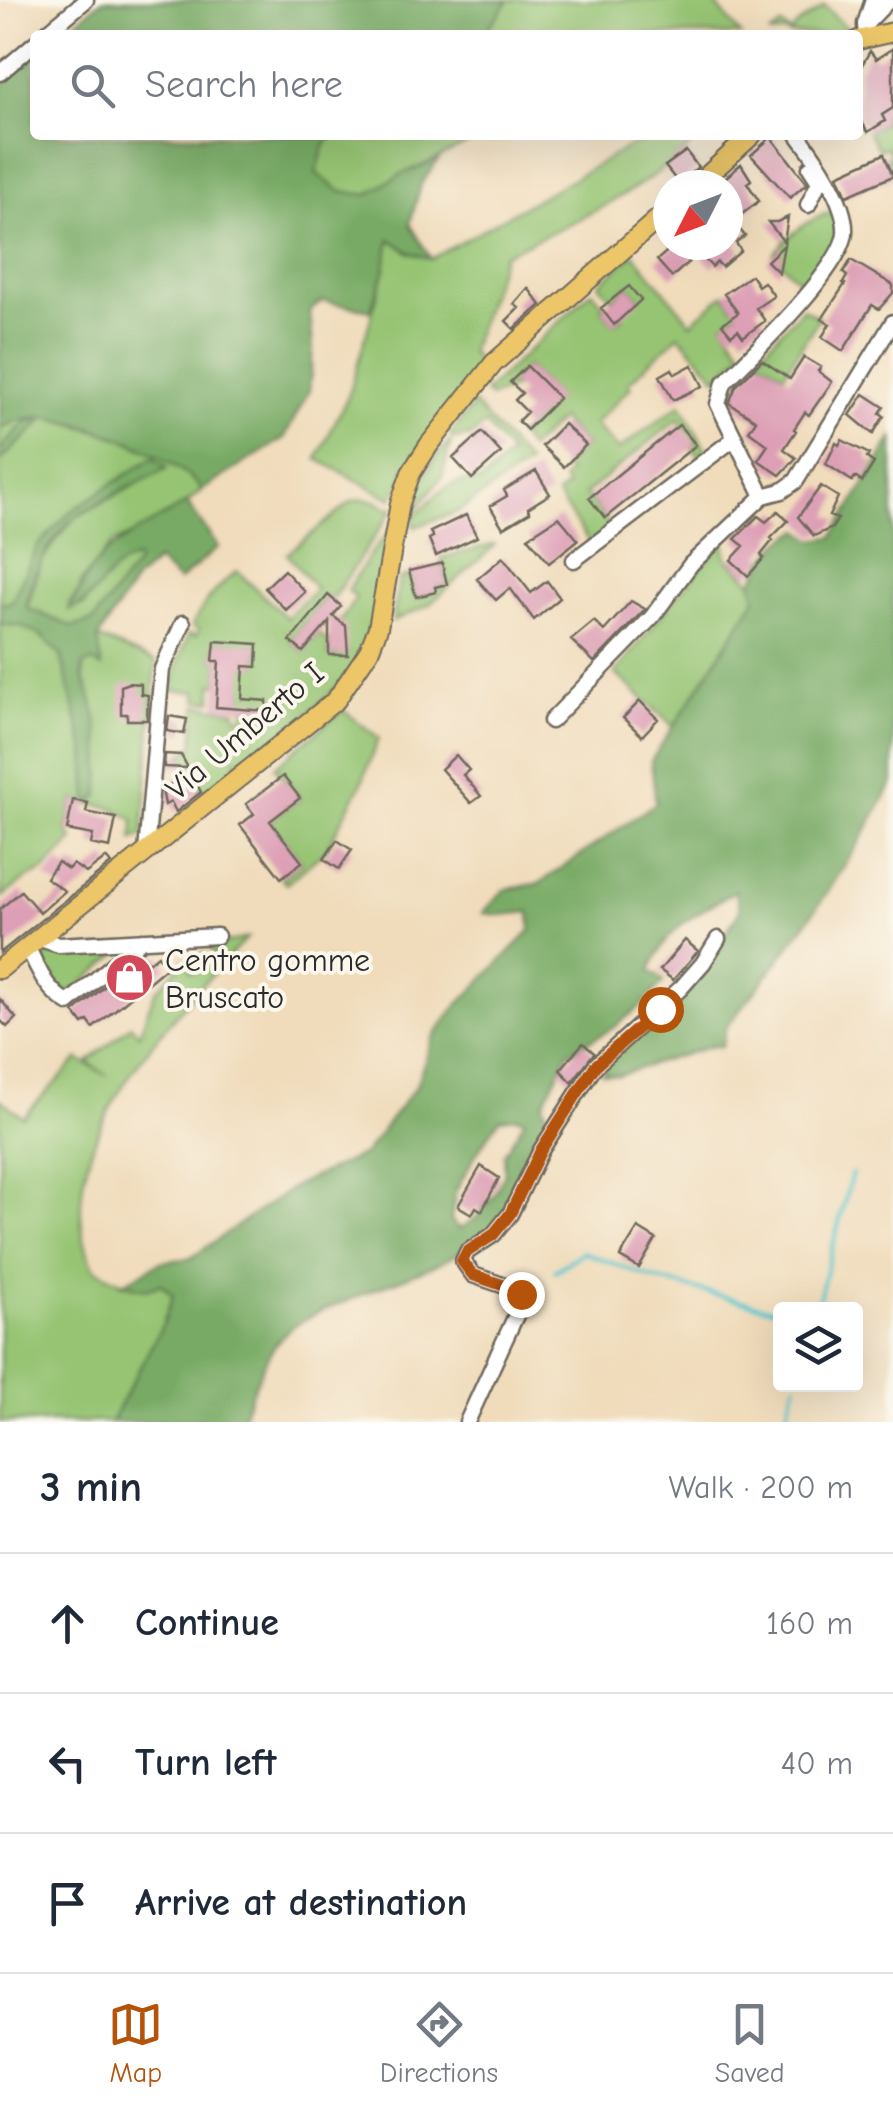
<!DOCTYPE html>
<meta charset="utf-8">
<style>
:root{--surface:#fff;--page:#f2f2f3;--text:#1f2937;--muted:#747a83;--line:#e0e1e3;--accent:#b45309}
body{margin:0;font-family:"Comic Neue",sans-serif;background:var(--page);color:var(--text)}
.controls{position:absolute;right:30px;bottom:30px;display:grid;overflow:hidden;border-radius:10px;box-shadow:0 10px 40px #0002}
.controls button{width:90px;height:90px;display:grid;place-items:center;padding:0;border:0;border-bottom:2px solid var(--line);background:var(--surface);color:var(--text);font:50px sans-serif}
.compass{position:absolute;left:653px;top:170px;width:90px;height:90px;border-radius:50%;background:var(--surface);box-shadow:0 10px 40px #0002;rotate:228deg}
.stop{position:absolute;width:30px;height:30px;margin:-22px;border:8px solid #b45309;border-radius:50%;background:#fff}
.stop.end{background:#b45309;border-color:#fff;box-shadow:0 2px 10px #0008}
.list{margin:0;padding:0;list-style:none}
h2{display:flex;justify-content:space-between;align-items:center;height:130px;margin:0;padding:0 40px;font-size:42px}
h2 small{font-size:32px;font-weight:400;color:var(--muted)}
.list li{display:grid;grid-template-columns:65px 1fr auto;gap:30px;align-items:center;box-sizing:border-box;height:140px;padding:0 40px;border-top:2px solid var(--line)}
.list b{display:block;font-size:38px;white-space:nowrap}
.list em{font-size:32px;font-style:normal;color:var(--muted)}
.icon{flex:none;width:55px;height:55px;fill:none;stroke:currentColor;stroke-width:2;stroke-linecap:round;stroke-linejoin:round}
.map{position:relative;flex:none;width:893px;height:1422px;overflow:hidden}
.search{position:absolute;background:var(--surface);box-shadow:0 10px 40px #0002;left:30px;right:30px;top:30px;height:110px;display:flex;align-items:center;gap:25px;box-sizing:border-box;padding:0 35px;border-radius:10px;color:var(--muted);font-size:38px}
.sheet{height:550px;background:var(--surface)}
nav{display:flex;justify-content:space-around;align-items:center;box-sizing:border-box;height:140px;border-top:2px solid var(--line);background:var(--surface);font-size:28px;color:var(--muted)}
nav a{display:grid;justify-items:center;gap:5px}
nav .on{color:var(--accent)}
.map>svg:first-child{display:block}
.green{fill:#96c473;stroke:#60784f;stroke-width:2.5}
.forest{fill:#78aa65;stroke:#526a48;stroke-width:2.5;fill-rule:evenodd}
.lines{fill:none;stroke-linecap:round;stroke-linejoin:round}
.stream{stroke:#58c6cd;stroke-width:4}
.building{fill:#dd9fb5}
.minor-casing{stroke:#70695d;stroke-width:19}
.major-casing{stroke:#70695d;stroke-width:22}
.minor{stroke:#fff;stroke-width:14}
.major{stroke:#ecc669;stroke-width:18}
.route{stroke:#b45309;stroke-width:12}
.labels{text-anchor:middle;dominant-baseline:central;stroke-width:8;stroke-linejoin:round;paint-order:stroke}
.street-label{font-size:32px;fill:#2b2b2b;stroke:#fbf7ec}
.poi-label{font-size:32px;fill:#2b2b2b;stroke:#fbf7ec;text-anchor:start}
</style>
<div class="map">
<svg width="893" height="1422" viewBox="0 0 893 1422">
<rect width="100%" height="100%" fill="#fbf7ec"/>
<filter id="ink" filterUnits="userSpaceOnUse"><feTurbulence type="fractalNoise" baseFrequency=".01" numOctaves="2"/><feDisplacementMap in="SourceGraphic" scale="20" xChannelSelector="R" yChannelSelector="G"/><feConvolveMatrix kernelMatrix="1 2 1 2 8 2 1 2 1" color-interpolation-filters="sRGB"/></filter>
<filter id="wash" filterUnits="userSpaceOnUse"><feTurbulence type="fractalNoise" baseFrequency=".0048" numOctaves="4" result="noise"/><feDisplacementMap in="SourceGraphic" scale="40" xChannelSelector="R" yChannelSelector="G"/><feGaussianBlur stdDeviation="2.25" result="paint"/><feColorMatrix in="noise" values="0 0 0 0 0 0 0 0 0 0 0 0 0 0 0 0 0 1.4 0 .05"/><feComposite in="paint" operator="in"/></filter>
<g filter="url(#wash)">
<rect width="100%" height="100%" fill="#f0dcbb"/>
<path class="green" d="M 509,0 L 712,0 L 741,35 L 483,35 Z
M 824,6 L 853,34 L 790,35 L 786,32 L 769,35 L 782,25 L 791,33 L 797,25 Z
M 893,108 L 893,175 L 886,158 L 890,155 L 887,147 L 879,150 L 868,132 L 885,122 L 882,115 Z
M 335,135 L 484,135 C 445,156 404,172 367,195 L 340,191 L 315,173 L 325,144 Z
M 634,135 L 696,135 L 698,139 C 643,192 572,223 504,254 L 470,352 L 480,364 L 470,386 L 414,456 L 392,499 L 317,459 L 349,394 L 384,272 L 390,238 L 409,252 L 431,259 L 639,141 Z
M 835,211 L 840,239 L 826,261 L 804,286 L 773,255 C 789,234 810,218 835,211 Z
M 634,254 L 691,323 L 724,294 L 733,307 L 742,310 L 723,324 L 743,352 L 717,378 L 679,335 L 628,383 L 631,387 L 594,424 L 618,450 L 681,404 L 707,452 L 701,458 L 692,448 L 697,442 L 678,419 L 585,494 L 612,528 L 591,545 L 557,495 L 567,487 L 563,479 L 569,472 L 564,467 L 586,445 L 560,419 L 530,449 L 519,436 L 558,398 L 527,366 L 511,381 L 515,387 L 491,397 L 485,392 L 592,291 L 604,305 L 601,308 L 614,324 L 623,318 L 622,315 L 640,299 L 629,286 L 612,299 L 599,284 Z
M 803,308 L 819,318 L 784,374 L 757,357 Z
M 474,404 L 528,464 L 457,512 L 414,527 L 413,518 C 434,497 449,476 481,482 L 510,454 L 485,424 L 471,436 L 456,439 L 450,435 Z
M 43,416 C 93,430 168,446 202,490 L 187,503 L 140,532 L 113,543 L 82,580 L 79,591 L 69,604 L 83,606 C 98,587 112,564 138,558 L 137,564 L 93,621 L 72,627 L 27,608 L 42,560 L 73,519 L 166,468 L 153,458 L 38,546 L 11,603 L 0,603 L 0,461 L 42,421 L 26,421 L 0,450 L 0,428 L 20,419 Z
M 451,441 L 442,477 L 413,512 C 417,489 432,455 451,441 Z
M 361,499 L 375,501 L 390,510 L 393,506 L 392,511 L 332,599 L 327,596 L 290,641 L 303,652 L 319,634 L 329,642 L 329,655 L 348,654 L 340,622 L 356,598 L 348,590 L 369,556 L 390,531 L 377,611 L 350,676 L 268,750 L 235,760 L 244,774 L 207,802 L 181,755 L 193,747 L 197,705 L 236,711 L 236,717 L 244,717 L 244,709 L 250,709 L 242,699 L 242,666 L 257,666 L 258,645 L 215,642 L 213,660 L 219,661 L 218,684 L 212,684 L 212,701 L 197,700 L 197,692 L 173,690 L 176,668 L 189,633 L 195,636 L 199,630 L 192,626 C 203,603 217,587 237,571 L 287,618 L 316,589 L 287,554 L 351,502 Z
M 723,540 L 727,558 L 752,582 L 756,599 L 674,727 L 615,673 Z
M 496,544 L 429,605 L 393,621 L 399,579 L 410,575 L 416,597 L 435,592 L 435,587 L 447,584 L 441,558 Z
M 0,624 L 21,626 L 42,637 L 61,655 L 85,751 L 88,802 L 83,664 L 93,662 L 101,667 L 98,638 L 156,662 L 143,835 L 133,840 L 134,820 L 113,808 L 73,800 L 67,830 L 73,840 L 44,871 L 27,878 L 2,897 Z
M 343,710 L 379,738 L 361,785 L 325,851 L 286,884 L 281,878 L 302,862 L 270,821 L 300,798 L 275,767 Z
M 247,938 C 173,1015 38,1151 94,1268 C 117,1281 135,1292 161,1284 L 173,1295 L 163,1324 L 111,1422 L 0,1422 L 0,1099 L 23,1117 L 78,1059 L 107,1076 L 88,1062 L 131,1025 L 139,1034 L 155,992 L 185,960 L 192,972 L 197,968 L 193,963 L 203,953 L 212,963 L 218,958 L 209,947 Z
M 126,947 L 69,994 L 46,977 L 44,959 L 51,951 Z"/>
<path class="forest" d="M 102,0 L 509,0 L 483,35 L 61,35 Z
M 35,55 L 35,135 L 335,135 L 325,144 L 316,173 L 340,191 L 367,195 L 401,174 L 439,159 L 421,184 L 410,224 L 431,259 L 409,252 L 390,239 L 384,272 L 371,310 L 322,301 L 310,311 L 313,349 L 309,391 L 284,438 L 202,490 C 173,453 91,424 46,417 C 30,415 14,422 0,428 L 0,90 L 9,76 Z
M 43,420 L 0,461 L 0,450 L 26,421 Z
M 893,437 L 893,782 C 848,870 789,951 726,1027 L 722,1046 L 712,1046 L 618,1075 L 602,1073 L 610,1058 L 705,967 L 740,910 L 735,891 C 694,916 669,923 650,971 L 664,981 L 641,1006 L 613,1028 L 568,1053 L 543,1104 L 549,1120 C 536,1150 525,1183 506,1211 C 475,1255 416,1273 368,1292 C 343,1303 313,1312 291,1328 C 264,1349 254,1392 240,1422 L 111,1422 L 163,1324 L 173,1295 L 161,1284 L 146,1289 L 122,1284 L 161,1262 L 191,1258 L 296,1185 L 364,1154 L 416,1086 L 433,1038 L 454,1009 L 531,930 L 530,912 L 501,915 L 483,913 L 504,890 L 540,883 L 656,803 L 651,761 L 756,599 L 752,582 C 766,557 774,543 800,530 L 813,540 L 833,537 ZM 516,1117 L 525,1120 L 504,1154 L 505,1173 L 495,1194 L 476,1218 L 459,1229 L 451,1220 L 455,1193 L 477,1152 L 500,1119 Z
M 153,457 L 167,468 C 137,484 102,498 75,518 C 51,537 29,577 27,608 L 72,627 L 93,621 L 137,564 L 137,559 C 106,564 98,602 69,610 C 71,601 76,598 80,590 C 99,544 147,528 187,503 L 218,547 L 179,581 L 157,561 L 136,579 L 98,638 L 102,667 L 93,662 L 83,665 L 82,675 C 99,711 104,757 99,796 L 88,803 L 85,751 L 61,655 L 42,636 L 21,626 L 0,624 L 0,603 L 11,603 L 38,546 L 70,512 Z"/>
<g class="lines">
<path class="stream" d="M 555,1271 L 583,1252 L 652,1278 L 780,1311
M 816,1310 L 852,1173
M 784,1422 L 796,1384"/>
</g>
<g id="blocks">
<path class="building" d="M 893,48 L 893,108 L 882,115 L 885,121 L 868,132 L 858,116 L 858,72 L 870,51 L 876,59 Z
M 771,137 L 807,183 L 790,198 L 751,155 Z
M 686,151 L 698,167 L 688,176 L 685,185 L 680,185 L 665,166 Z
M 884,154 L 893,176 L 847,196 L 838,175 Z
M 741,164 L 751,180 L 747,183 L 759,201 L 733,221 L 745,236 L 736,243 L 741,251 L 722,267 L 717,262 L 712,267 L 699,253 L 672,277 L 657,260 L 674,245 L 728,245 L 728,185 L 717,185 Z
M 788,217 L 784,242 L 768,222 L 777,222 Z
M 784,245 L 779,273 L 767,261 Z
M 851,260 L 893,285 L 893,293 L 879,309 L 872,305 L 843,351 L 822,337 L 830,324 L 822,319 L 845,284 L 843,283 L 847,276 L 843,273 Z
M 751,275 L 758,286 L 764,282 L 774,296 L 756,308 L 765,321 L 743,337 L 738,330 L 731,335 L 722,324 L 738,313 L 724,294 Z
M 629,286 L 641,300 L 614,325 L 601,308 Z
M 528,288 L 541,305 L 514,329 L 506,321 L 519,308 L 514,304 Z
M 804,357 L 821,367 L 818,371 L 832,382 L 809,415 L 805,412 L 794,429 L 796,431 L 784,449 L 796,458 L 780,475 L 758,460 L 768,445 L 749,431 L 756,420 L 729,403 L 736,386 L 762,360 L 790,379 Z
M 692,365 L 703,386 L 673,400 L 660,376 L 672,369 L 675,374 Z
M 527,366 L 559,398 L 527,430 L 518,421 L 527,412 L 515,400 L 522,393 L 510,382 Z
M 864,394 L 884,407 L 880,413 L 884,416 L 873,434 L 850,415 Z
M 564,424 L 586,445 L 564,467 L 542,446 Z
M 679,425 L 696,445 L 605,518 L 589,498 Z
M 482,432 L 501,453 L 472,479 L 453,458 Z
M 842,440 L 869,454 L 867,458 L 874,463 L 862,482 L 855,477 L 852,481 L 826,464 L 836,443 L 839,445 Z
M 536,471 L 550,494 L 528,508 L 530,512 L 503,528 L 490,506 L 507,496 L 504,490 Z
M 821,486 L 838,497 L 829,516 L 838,519 L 832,528 L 814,536 L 798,517 Z
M 778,511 L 788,521 L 771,538 L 773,540 L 761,555 L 764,558 L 748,576 L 731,560 L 744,546 L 735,539 L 758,516 L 766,522 Z
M 466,515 L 477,537 L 436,556 L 429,539 L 433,537 L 430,532 Z
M 559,517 L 578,540 L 549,563 L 528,537 Z
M 503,557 L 531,593 L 547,581 L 560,598 L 534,620 L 510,588 L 496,600 L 477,579 Z
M 442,563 L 447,584 L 435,587 L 436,592 L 416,597 L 409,571 Z
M 284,570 L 305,592 L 286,610 L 265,588 Z
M 328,595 L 341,606 L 333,616 L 346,626 L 348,655 L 329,655 L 329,622 L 303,652 L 290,641 Z
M 631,601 L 645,609 L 594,662 L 571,640 L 594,621 L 604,631 Z
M 215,641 L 258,644 L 257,667 L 244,666 L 242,699 L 267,701 L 267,711 L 216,707 L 219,661 L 213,661 Z
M 128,683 L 141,684 L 141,694 L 148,695 L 147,720 L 127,720 L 127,714 L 121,714 L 121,686 Z
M 640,701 L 658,719 L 642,736 L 623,718 Z
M 169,716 L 187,719 L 184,734 L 167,731 Z
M 165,754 L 181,755 L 188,768 L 164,767 Z
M 456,755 L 469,770 L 463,775 L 481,796 L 471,803 L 441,769 Z
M 191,774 L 201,792 L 176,812 L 171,802 L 165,805 L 162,789 Z
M 283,776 L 300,798 L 270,821 L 302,862 L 281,878 L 240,825 L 254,814 L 246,804 Z
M 73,800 L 88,803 L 86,812 L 116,818 L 110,848 L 91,844 L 93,835 L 67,830 Z
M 337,840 L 352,850 L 339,869 L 324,859 Z
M 106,858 L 111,864 L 0,953 L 0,909 L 21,891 L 40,913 L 65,891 L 46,878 L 58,862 L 68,869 L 73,864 L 86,873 Z
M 685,940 L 698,951 L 673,980 L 660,970 Z
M 142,955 L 148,963 L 158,955 L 167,967 L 93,1028 L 88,1021 L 83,1024 L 74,1012 Z
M 0,999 L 16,1018 L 7,1027 L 0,1020 Z
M 583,1043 L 594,1053 L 572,1082 L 560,1070 Z
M 481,1166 L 499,1178 L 482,1211 L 476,1207 L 472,1214 L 458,1206 Z
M 638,1228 L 656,1239 L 639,1268 L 620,1257 Z"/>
</g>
</g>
<g filter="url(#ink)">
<use href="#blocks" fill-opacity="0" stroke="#70695d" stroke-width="2.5"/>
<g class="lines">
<defs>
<path id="minor" d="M 865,24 L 873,0
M 44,35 L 86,0
M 866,38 L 865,25 L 889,0
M 0,73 L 35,43
M 808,205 L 819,182 L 810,168
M 763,496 L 718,404 L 724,383 C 751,355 843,268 845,232 C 847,203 815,157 798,135
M 763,496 L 782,491 L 796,481 L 893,322
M 574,560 L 735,438
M 551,721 L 652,617 L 691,564 L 763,496
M 146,852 L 162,669 L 183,623
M 37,938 L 59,945 L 217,936
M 27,946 C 39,970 45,989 68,1003 L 142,940
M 467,1422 L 523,1300 L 517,1290 L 473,1275 L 463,1261 L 467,1252 L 493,1235 L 510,1214 L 541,1150 L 595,1066 L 681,988 L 703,963 L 718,939"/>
<path id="major" d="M 858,40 L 893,32
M 697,185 L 752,135
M 0,969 L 336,700 L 369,651 L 378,628 L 400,503 L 411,473 L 429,445 L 494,363 L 668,210"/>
</defs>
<use href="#minor" class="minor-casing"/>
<use href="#major" class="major-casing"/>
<use href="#minor" class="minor"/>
<use href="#major" class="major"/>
</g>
</g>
<g class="lines" filter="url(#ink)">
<path class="route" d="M 521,1294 L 517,1290 L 473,1275 L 462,1261 L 467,1252 L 493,1235 L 510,1214 L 541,1150 L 595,1066 L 660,1009"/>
</g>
<defs>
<symbol id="shop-disc" viewBox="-11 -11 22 22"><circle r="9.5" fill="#d1495b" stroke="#fbf7ec"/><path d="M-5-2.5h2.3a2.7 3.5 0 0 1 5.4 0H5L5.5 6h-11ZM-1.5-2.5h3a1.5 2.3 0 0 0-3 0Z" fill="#fff"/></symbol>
</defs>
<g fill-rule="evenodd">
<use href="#shop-disc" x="102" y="950" width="55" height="55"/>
</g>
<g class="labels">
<g class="street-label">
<text transform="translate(245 731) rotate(-40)">Via Umberto I</text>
</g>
<g class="poi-label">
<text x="165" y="960">Centro gomme<tspan x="165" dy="37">Bruscato</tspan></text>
</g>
</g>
</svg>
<div class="controls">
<button><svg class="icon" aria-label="layers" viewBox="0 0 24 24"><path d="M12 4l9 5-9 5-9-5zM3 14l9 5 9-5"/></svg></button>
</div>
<svg class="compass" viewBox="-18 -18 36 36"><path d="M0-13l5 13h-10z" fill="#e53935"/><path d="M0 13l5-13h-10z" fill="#747a83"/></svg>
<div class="stop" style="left:660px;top:1009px"></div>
<div class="stop end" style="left:521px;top:1294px"></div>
<div class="search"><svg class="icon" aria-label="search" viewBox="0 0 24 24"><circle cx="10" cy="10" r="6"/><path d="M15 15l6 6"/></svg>Search here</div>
</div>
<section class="sheet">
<h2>3 min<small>Walk · 200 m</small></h2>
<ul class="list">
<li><svg class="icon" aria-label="ahead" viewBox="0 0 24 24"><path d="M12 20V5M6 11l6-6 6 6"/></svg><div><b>Continue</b></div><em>160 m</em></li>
<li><svg class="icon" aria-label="left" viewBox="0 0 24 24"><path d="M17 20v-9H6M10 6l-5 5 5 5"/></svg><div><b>Turn left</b></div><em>40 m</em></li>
<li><svg class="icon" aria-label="arrive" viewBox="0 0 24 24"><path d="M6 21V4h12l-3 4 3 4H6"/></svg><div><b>Arrive at destination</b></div></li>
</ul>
</section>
<nav>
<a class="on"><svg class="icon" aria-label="map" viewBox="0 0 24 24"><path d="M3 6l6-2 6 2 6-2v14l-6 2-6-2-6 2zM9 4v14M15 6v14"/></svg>Map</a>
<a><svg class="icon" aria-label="directions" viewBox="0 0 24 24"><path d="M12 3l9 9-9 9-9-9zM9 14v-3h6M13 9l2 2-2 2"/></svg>Directions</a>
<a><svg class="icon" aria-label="saved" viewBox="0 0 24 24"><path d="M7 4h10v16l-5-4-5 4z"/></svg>Saved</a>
</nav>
